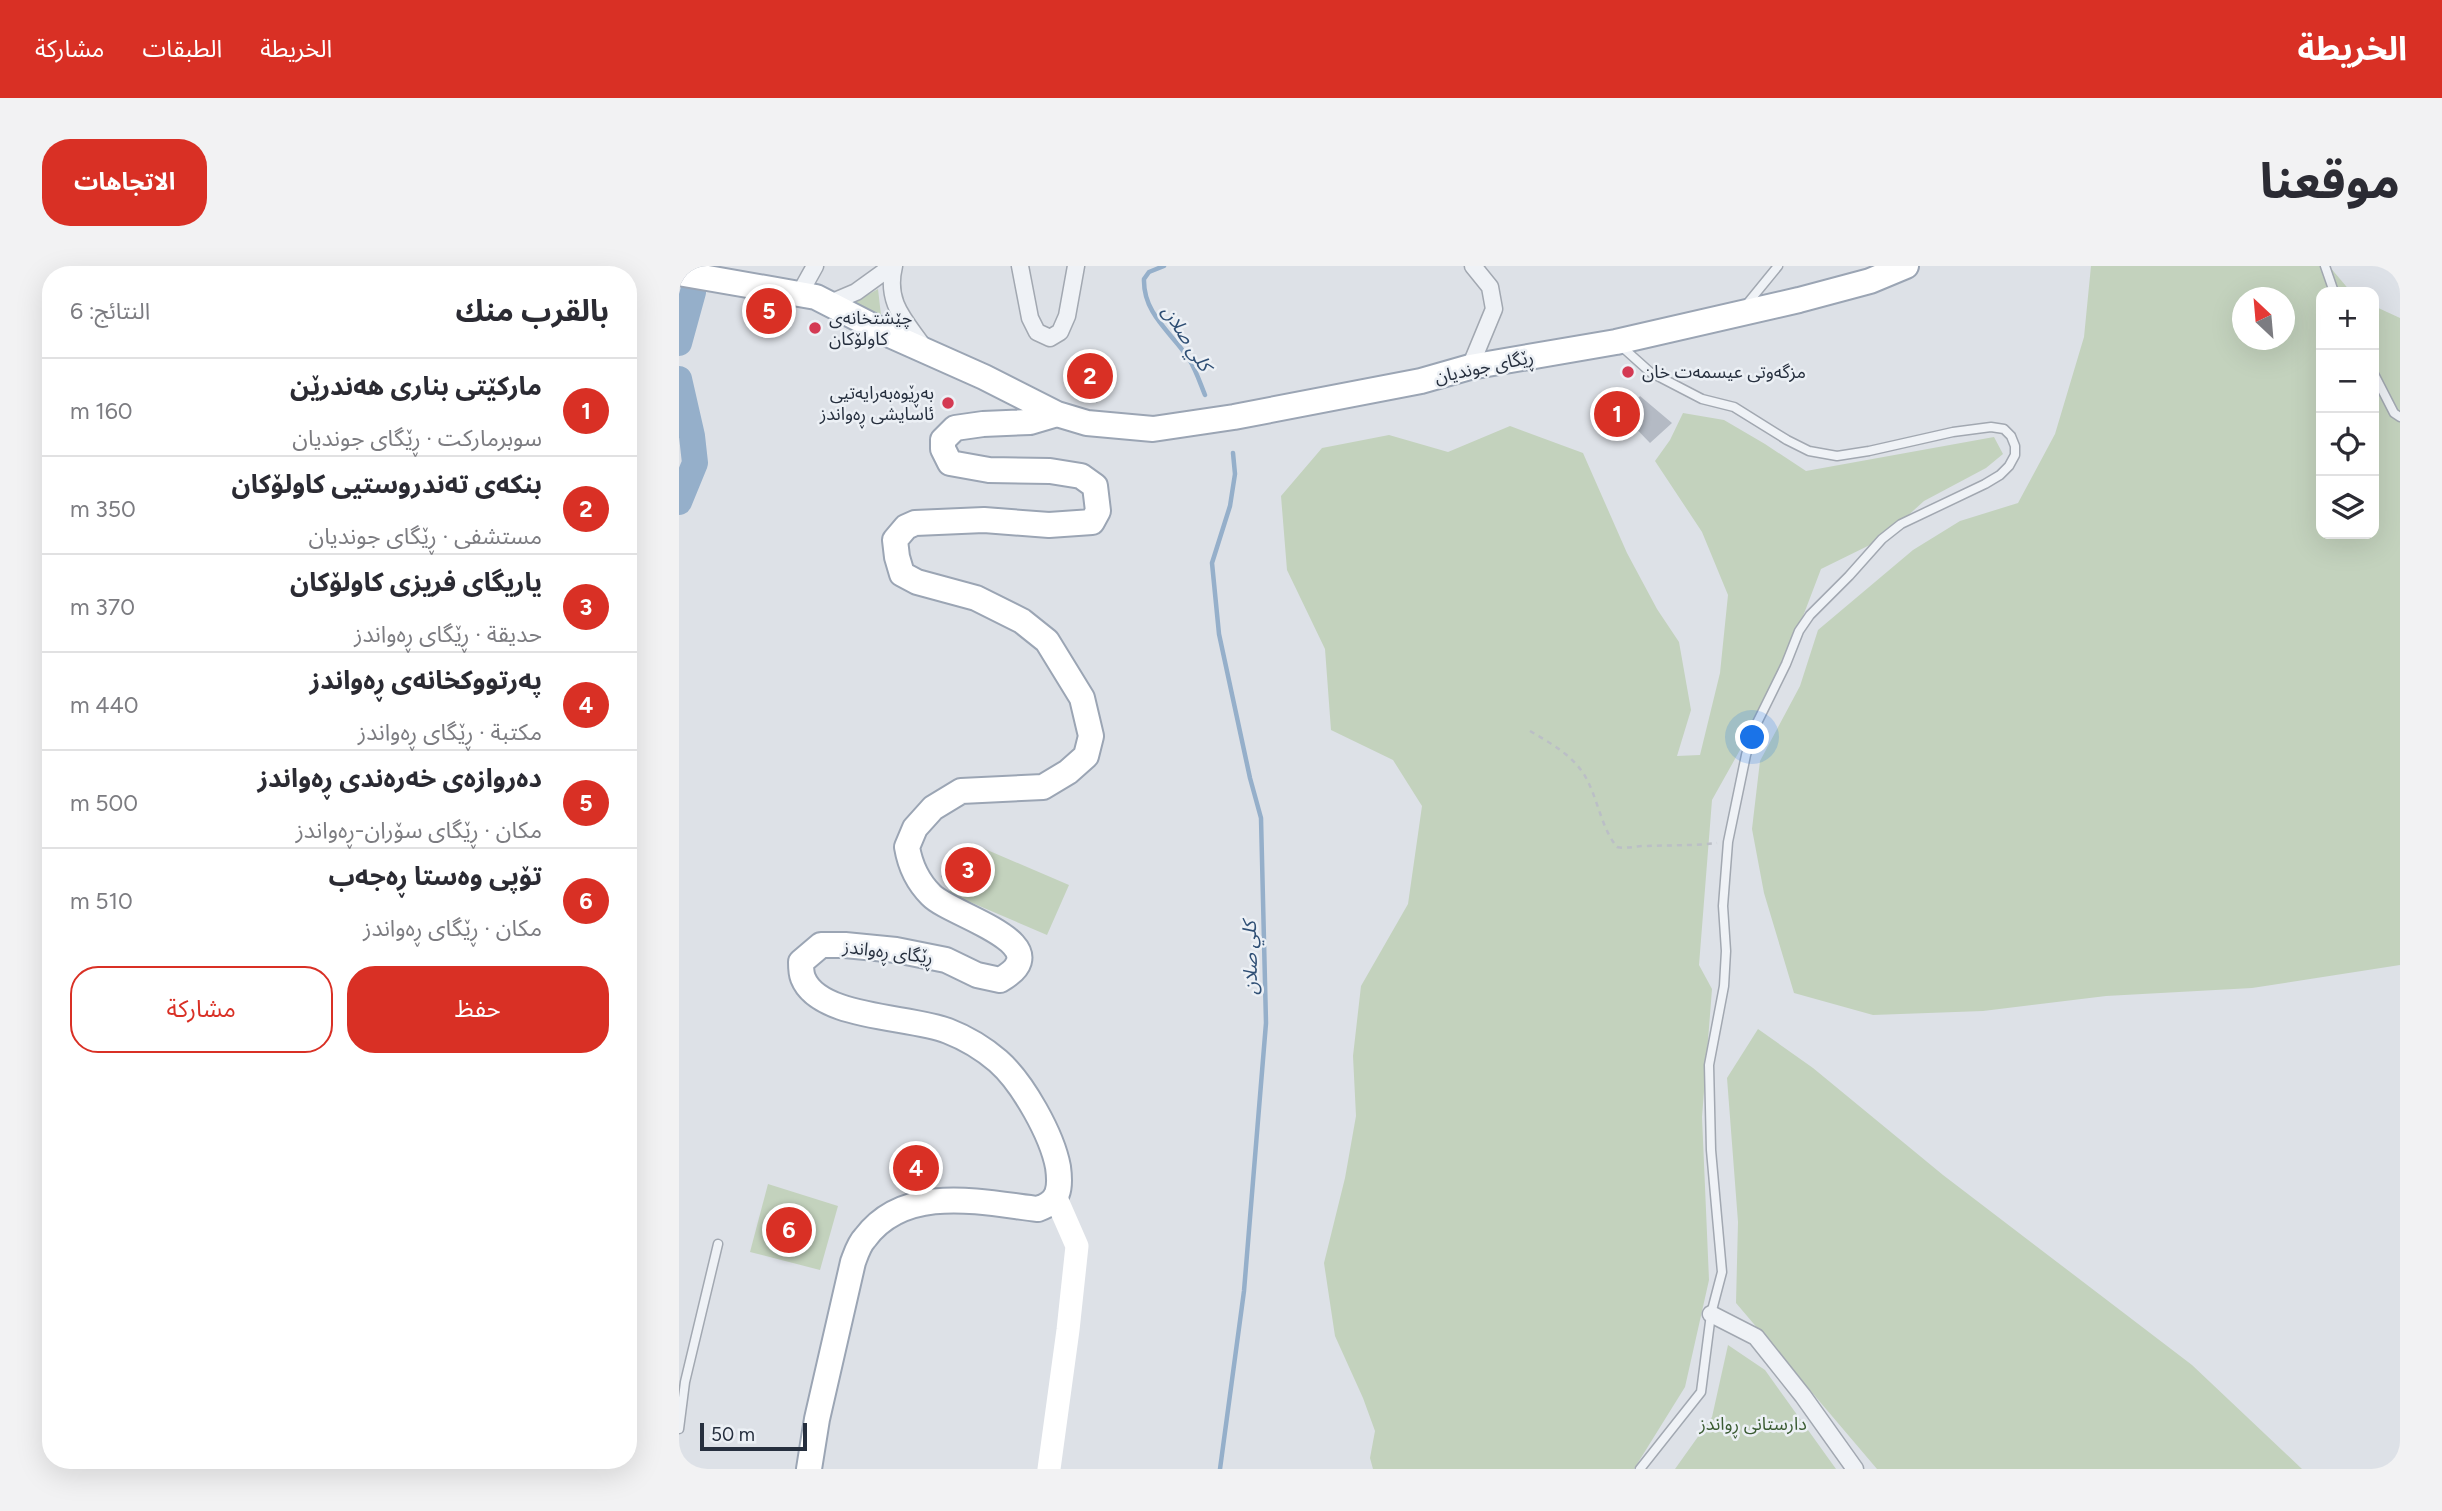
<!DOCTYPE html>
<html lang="ar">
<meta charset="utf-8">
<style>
:root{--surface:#fff;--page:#f2f2f3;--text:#2b2b33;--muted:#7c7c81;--line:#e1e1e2;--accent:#d93025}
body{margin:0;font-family:Figtree,"Noto Sans Arabic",sans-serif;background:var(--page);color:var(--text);direction:rtl}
.controls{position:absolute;right:21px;top:21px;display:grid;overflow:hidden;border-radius:14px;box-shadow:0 7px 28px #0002}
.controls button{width:63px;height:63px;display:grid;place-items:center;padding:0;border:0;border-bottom:2px solid var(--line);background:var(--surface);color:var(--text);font:35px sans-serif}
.compass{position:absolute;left:1553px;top:21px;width:63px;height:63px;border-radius:50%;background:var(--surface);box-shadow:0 7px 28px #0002;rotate:334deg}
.scale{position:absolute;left:21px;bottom:18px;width:107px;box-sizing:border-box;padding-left:7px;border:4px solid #262f3e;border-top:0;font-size:19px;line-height:24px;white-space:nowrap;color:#262f3e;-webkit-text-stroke:5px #ecf0f5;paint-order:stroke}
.you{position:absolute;left:1074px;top:472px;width:24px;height:24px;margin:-18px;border:5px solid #fff;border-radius:50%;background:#1a73e8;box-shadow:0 0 0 10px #1a73e833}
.badge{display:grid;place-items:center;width:46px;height:46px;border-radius:50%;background:var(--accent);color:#fff;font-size:23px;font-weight:700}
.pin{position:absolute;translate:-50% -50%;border:4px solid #fff;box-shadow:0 2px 7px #0006}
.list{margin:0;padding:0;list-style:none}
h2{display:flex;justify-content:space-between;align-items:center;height:91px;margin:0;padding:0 28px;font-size:30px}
h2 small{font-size:23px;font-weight:400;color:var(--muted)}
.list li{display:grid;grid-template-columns:46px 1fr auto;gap:21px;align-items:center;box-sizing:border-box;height:98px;padding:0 28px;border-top:2px solid var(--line)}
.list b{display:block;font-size:26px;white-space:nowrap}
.list p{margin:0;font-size:23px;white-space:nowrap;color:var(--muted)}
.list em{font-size:23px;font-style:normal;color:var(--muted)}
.actions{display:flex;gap:14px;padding:21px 28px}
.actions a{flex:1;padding:16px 0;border:2px solid var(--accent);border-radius:28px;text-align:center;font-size:24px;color:var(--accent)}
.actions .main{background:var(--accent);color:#fff}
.icon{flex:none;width:38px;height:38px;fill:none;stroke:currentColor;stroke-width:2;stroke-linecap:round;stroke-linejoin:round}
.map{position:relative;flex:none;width:1721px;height:1203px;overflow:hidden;direction:ltr;border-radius:28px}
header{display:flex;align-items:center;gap:42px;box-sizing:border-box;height:98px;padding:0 35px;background:var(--accent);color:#fff}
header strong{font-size:33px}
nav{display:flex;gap:38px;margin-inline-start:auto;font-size:24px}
.intro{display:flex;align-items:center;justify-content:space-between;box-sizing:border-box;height:168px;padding:0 42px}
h1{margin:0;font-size:49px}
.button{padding:18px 32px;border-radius:28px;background:var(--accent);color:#fff;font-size:24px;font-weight:700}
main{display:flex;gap:42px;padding:0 42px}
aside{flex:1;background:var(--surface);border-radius:28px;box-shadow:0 7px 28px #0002}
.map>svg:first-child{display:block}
.green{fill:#c3d2bd;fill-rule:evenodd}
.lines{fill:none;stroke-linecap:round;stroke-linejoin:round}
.stream{stroke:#95afca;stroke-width:4.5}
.river{stroke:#95afca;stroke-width:26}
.building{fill:#b4bac4}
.lane-casing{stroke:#a2a8b1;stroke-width:11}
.street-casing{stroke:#a2a8b1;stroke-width:19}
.primary-casing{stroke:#9ba5b4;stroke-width:28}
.path{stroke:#bbbfc6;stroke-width:2.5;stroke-dasharray:5 5;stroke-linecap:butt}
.lane{stroke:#eff2f6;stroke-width:8}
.street{stroke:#eff2f6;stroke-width:16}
.secondary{stroke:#fff;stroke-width:23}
.primary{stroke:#fff;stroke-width:24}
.poi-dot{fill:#d43a53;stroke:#ecf0f5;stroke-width:2.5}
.labels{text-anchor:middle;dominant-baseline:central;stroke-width:5;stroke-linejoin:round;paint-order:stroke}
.poi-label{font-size:18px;fill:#262f3e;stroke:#ecf0f5;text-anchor:start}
.street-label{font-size:18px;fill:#262f3e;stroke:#ecf0f5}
.park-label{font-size:18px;fill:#3a5b32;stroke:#ecf0f5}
.water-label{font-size:19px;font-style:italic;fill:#2e4e74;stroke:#ecf0f5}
</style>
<header>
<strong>الخريطة</strong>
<nav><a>الخريطة</a><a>الطبقات</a><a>مشاركة</a></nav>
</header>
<div class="intro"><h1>موقعنا</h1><a class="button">الاتجاهات</a></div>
<main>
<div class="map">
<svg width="1721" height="1203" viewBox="0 0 1721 1203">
<rect width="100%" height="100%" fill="#dde1e7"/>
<path class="green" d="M 1412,0 L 1650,0 L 1672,26 L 1642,26 L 1642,268 L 1695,268 L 1695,40 L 1721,52 L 1721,699 L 1573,722 L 1427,730 L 1304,745 L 1194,749 L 1115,727 L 1085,627 L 1073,563 L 1081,495 L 1121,420 L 1139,364 L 1234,284 L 1281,255 L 1339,237 L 1376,168 L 1405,71 ZM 1563,32 L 1605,32 L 1605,74 L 1563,74 Z
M 199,23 L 203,58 L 169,40 Z
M 1004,147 L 1045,154 L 1086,178 L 1127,205 L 1315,171 L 1324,188 L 1307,202 L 1245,235 L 1203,273 L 1142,303 L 1099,416 L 1033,534 L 1020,699 L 1033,723 L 1023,851 L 1030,1014 L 1006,1121 L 955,1203 L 694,1203 L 691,1192 L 696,1165 L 684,1132 L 656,1070 L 645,997 L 666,912 L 677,850 L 674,790 L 682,720 L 729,638 L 743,540 L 714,494 L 652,464 L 646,383 L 608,304 L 602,230 L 643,182 L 710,169 L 769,186 L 831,160 L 904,187 L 948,287 L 978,343 L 1000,376 L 1012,444 L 998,490 L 1021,489 L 1041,407 L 1049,329 L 1023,266 L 976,195 L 991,174 Z
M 292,577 L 390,619 L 368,669 L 270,627 Z
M 1079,763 L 1134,802 L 1264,909 L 1513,1099 L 1623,1203 L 1198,1203 L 1057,1037 L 1059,956 L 1048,812 Z
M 89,918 L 159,940 L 141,1004 L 71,986 Z
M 1049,1079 L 1086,1104 L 1157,1203 L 996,1203 L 1033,1151 Z"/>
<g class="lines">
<path class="stream" d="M 485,0 L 470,6 L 465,13 C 464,48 493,67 510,93 C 517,104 521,117 526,129
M 541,1203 L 565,1025 L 587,757 L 582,552 L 571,512 L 540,368 L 533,297 L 551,240 L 556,208 L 554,187"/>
<path class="river" d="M 0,77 L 14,26
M 0,113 L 13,170 L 16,197 L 0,236"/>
</g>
<path class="building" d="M 405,84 L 436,99 L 418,137 L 386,121 Z
M 961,130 L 993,157 L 971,177 L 944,149 Z
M 220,888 L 256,888 L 255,919 L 217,916 Z"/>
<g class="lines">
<defs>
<path id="lane" d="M 1646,0 L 1655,26
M 1068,38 L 1099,0
M 942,80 L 971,106 L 1023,133 L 1055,141 L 1108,174 L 1130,185 L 1158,190 L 1190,185 L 1274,166 L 1312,161 L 1325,163 L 1332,170 L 1336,180 L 1336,189 L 1330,200 L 1321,209 L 1306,218 L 1222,258 L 1203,273 L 1170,310 L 1131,349 L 1120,365 L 1107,398 L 1075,463 L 1067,489 L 1049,576 L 1044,640 L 1047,685 L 1045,720 L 1030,799 L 1032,884 L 1043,1006 L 1032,1048 L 1022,1126 L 961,1203
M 1695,108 L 1715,147 L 1721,151
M 0,1163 L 6,1116 L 39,978"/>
<path id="street" d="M 215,0 C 206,37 226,54 246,83
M 341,0 L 351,52 L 358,66 L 371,72 L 381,66 L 388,50 L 397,0
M 121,27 L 136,0
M 151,37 L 177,26 L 213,0
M 791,101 L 815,43 L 811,21 L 794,0
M 1032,1048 L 1077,1071 L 1124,1130 L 1176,1203"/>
<path id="primary" d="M 0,7 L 137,31 L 213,70 L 305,111 L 378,148 L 408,157 L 474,163 L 555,151 L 742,115 L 791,101 L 937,76 L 1120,34 L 1191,15 L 1227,0
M 130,1203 L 138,1153 L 174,996 C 177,988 180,978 186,972 C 226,918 301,936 359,943 C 380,936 382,923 379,901 C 373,869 344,817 319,795 C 305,783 287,772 269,765 C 232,750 140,753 124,712 C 122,707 122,701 122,696 L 142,679 L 166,679 L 217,684 L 267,694 L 298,709 L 321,714 C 385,678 272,650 252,629 C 239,616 231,599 228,581 L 236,562 L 254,542 L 282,525 L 364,521 L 389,506 L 407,490 L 412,470 L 403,432 L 368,375 L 343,355 L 297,332 L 238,316 L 223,308 L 218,291 L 216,274 L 227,261 L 236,257 L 305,254 L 370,259 L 413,256 L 419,245 L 416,220 L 402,210 L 371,205 L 310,204 L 271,197 L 264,183 L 264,174 L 276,162 L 304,158 L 351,156 L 378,148"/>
</defs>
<use href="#lane" class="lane-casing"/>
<use href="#street" class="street-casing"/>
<use href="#primary" class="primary-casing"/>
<path class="path" d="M 851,465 C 875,479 900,493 911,520 C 920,540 924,564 938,581 C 948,583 956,580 966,580 C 990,579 1014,580 1038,577
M 262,610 L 271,610"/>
<use href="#lane" class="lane"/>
<use href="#street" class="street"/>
<path class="secondary" d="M 370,1203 L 389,1064 L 398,980 L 377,932"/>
<use href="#primary" class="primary"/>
</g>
<g class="poi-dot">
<circle cx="136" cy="62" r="7"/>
<circle cx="949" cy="106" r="7"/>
<circle cx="269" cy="137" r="7"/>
</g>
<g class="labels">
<g class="poi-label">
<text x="150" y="52">چێشتخانه‌ی<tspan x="150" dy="21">كاولۆكان</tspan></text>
<text x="963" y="106">مزگەوتی عیسمەت خان</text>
<text x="255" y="127" text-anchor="end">بەڕێوەبەرایەتیی<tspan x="255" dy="21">ئاسایشی ڕەواندز</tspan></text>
</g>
<g class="street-label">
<text transform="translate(805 101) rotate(-12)">ڕێگای جوندیان</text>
<text transform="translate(209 686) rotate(7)">ڕێگای ڕەواندز</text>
</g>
<g class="park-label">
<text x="1074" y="1158">دارستانی ڕواندز</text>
</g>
<g class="water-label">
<text transform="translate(508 72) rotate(57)">كلي صلان</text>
<text transform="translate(571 692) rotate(-91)">كلي صلان</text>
</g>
</g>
</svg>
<div class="controls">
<button>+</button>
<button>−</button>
<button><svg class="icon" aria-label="locate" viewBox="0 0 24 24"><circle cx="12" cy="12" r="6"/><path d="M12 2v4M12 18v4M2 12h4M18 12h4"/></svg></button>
<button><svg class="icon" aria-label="layers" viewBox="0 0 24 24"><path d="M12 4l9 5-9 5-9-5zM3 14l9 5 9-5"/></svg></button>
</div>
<svg class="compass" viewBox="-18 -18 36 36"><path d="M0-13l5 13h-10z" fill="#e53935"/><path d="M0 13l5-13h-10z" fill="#7c7c81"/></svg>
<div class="scale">50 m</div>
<div class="you"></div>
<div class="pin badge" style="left:938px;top:148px">1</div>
<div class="pin badge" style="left:411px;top:110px">2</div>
<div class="pin badge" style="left:289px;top:604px">3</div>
<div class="pin badge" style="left:237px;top:902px">4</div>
<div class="pin badge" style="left:90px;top:45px">5</div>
<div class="pin badge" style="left:110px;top:964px">6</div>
</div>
<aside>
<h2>بالقرب منك<small>النتائج: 6</small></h2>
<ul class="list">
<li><span class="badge">1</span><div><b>مارکێتی بناری هەندرێن</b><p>سوبرماركت · ڕێگای جوندیان</p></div><em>160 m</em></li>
<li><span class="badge">2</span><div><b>بنکەی تەندروستیی کاولۆکان</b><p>مستشفى · ڕێگای جوندیان</p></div><em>350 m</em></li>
<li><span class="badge">3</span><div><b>یاریگای فریزی کاولۆکان</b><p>حديقة · ڕێگای ڕەواندز</p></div><em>370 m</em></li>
<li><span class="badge">4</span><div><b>پەرتووکخانەی ڕەواندز</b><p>مكتبة · ڕێگای ڕەواندز</p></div><em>440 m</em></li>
<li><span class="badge">5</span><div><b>دەروازەی خەرەندی ڕەواندز</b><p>مكان · ڕێگای سۆران-ڕەواندز</p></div><em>500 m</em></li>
<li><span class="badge">6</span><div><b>تۆپی وەستا ڕەجەب</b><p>مكان · ڕێگای ڕەواندز</p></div><em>510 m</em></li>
</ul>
<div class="actions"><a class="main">حفظ</a><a>مشاركة</a></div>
</aside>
</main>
